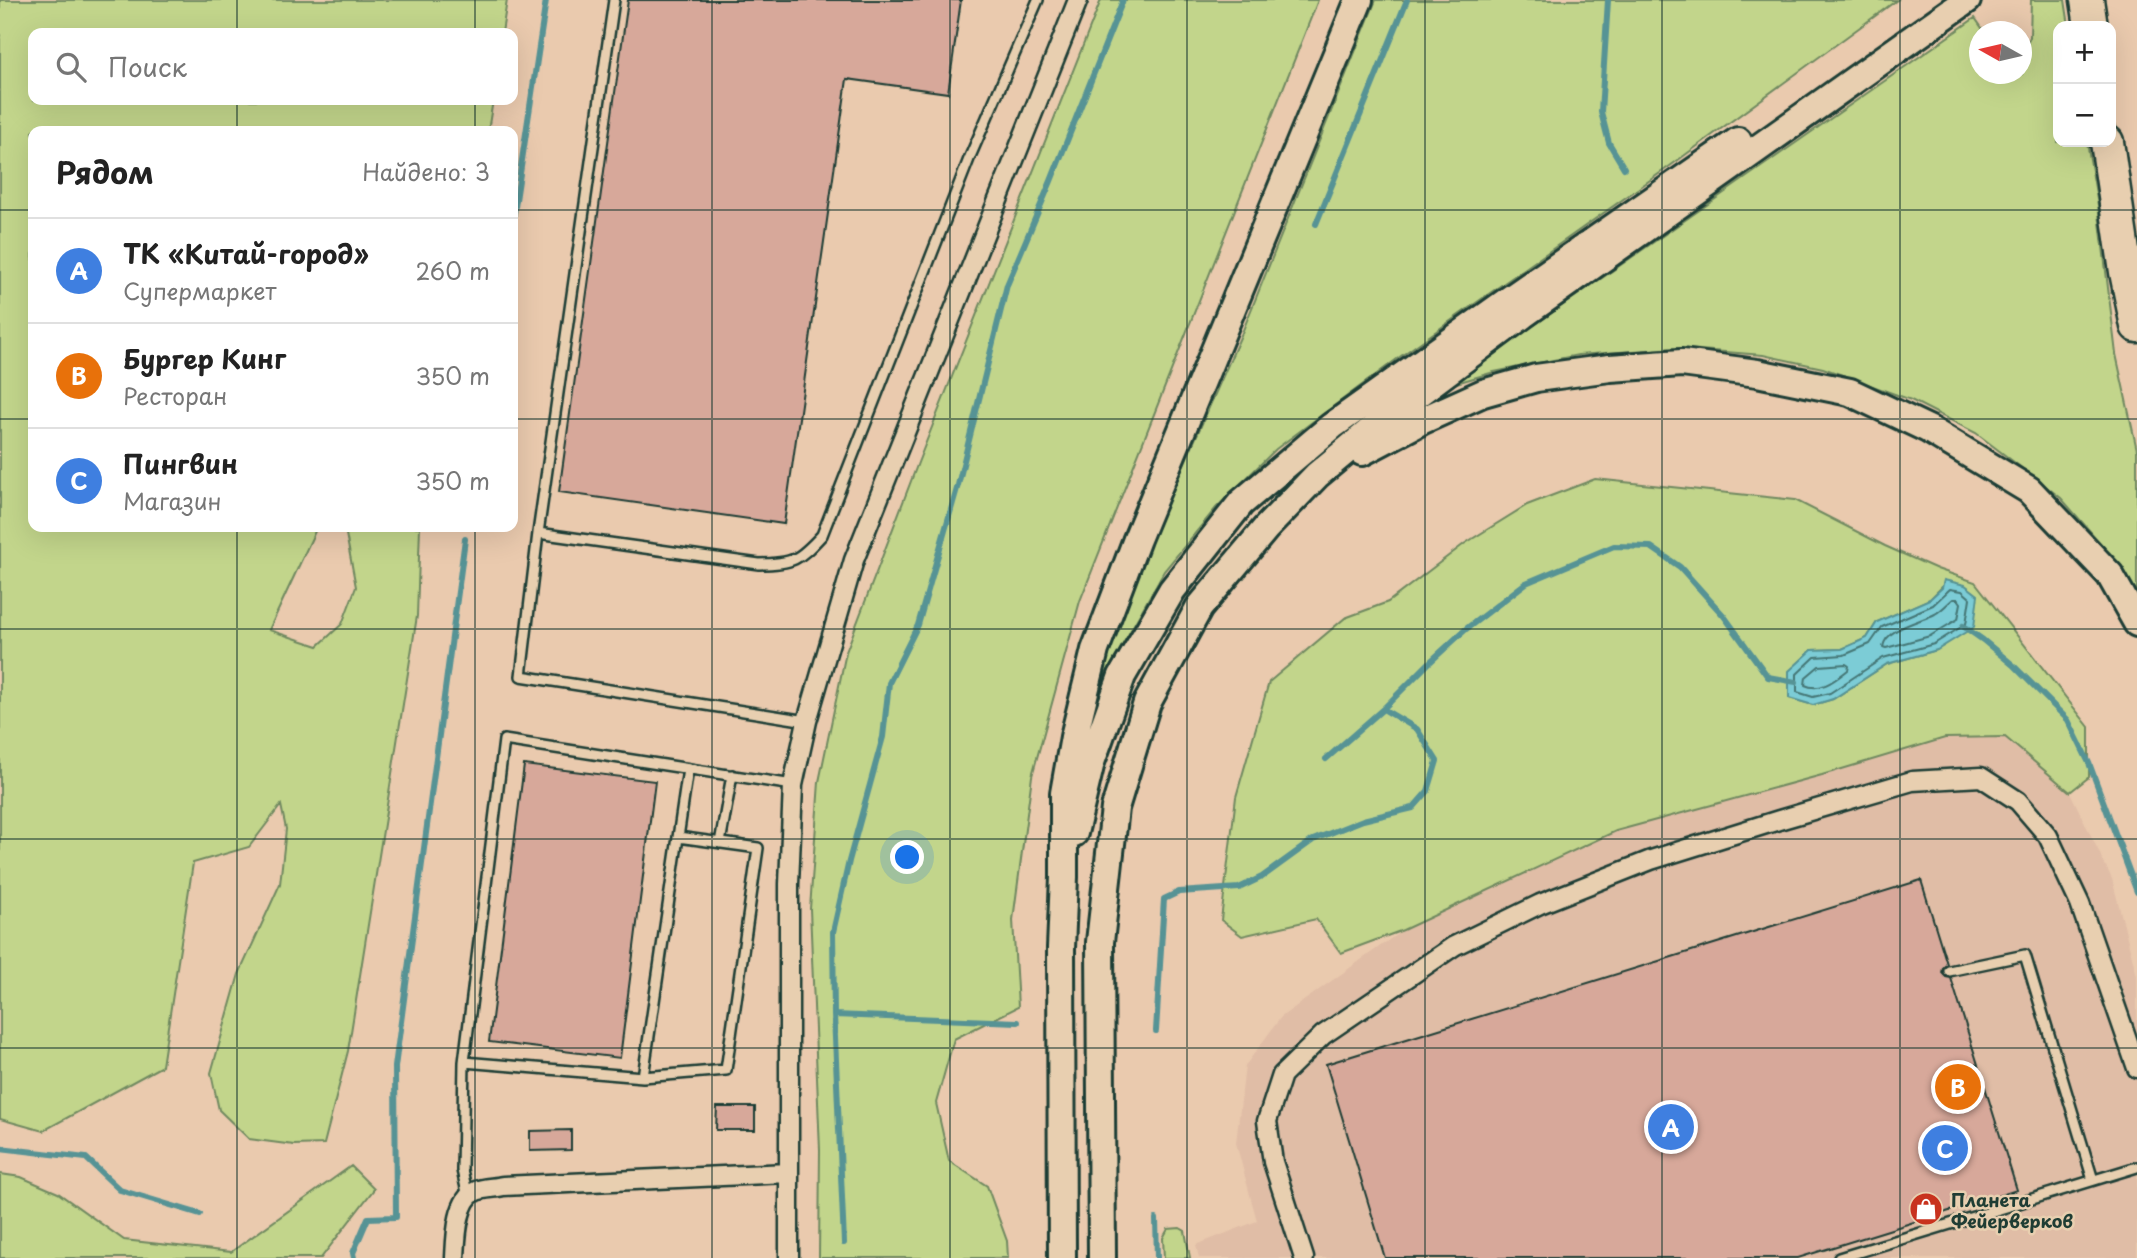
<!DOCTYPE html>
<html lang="ru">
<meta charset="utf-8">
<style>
:root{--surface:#fff;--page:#f6f6f6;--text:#222;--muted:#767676;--line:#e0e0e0;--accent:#c8321e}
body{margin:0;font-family:"Playpen Sans",sans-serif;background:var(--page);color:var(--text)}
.controls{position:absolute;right:21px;top:21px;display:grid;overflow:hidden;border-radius:14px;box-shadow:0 7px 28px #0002}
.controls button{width:63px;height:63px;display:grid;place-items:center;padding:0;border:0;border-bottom:2px solid var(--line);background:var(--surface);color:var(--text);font:35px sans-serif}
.compass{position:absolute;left:1969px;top:21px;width:63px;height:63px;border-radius:50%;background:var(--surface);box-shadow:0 7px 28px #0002;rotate:278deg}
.you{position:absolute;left:908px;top:858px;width:24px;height:24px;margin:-18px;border:5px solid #fff;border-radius:50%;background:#1a73e8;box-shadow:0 0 0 10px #1a73e833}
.badge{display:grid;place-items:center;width:46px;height:46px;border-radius:50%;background:var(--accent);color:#fff;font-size:23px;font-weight:700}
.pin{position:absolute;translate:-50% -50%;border:4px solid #fff;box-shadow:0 2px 7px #0006}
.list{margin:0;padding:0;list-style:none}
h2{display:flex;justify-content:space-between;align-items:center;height:91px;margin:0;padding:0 28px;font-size:30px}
h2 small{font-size:23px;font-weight:400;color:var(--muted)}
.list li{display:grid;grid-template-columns:46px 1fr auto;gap:21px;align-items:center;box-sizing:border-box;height:105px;padding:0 28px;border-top:2px solid var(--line)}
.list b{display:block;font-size:26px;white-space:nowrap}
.list p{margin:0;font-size:23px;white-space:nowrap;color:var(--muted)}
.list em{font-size:23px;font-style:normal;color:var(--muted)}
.icon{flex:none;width:38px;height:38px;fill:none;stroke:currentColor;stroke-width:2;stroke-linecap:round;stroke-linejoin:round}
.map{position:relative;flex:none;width:2137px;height:1258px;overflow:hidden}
.search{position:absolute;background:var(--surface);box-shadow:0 7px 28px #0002;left:28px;top:28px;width:490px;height:77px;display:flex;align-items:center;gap:18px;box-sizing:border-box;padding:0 24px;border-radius:14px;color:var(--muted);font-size:26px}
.panel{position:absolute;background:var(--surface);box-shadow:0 7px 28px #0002;left:28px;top:126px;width:490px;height:406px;border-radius:14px}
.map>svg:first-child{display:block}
.built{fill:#e0bda6}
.green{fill:#c2d58b;stroke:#708960;stroke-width:2;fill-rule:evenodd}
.water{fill:#7cccd6;stroke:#579395;stroke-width:2}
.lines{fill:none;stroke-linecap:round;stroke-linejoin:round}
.shore{stroke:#447675;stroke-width:2}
.stream{stroke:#579395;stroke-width:6}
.building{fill:#d7a89a;stroke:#1f3d34;stroke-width:2}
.service-casing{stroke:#1f3d34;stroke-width:14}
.minor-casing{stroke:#1f3d34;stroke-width:23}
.primary-casing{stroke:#1f3d34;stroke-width:32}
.motorway-casing{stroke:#1f3d34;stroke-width:37}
.service{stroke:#e8cfb0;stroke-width:9}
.minor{stroke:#e8cfb0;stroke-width:18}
.primary{stroke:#e8cfb0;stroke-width:26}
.motorway{stroke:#e8cfb0;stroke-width:32}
.grid{fill:none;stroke:#1f3d34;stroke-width:2;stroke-opacity:0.55}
.labels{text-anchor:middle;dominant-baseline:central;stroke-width:5;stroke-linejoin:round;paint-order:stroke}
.poi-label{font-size:18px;font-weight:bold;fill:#1f3d34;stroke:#e8cfb0;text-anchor:start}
</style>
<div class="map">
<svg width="2137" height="1258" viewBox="0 0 2137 1258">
<rect width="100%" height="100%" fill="#eacaae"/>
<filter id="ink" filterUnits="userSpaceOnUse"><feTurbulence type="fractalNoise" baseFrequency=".0143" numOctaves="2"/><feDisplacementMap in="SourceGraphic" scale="14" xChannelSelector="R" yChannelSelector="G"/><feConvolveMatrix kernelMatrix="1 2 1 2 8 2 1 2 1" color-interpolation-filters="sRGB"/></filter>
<g filter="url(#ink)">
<path class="built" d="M 2004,737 L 2070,792 L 2112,879 L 2137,976 L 2137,1258 L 1199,1258 L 1196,1245 L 1257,1221 L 1236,1143 L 1245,1066 L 1281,1017 L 1403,930 L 1616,831 L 1822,775 L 1945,738 Z"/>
<path class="green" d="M 0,0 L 507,0 L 502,33 L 33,33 L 33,100 L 493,100 L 488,131 L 33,131 L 33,527 L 317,527 L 269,630 L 318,646 L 342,624 L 356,587 L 346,534 L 347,527 L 420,527 L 417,616 L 348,1051 L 324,1144 L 294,1145 L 249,1139 L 219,1110 L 211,1073 L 239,974 L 280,884 L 286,829 L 281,805 L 249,847 L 193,863 L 162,1066 L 43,1131 L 0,1119 Z
M 1101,0 L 1318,0 L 1080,601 L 1032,776 L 1013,920 L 1018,1007 L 954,1039 L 936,1103 L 949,1161 L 987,1186 L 1007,1241 L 1008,1258 L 819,1258 L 820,1150 L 810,909 L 819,782 L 846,652 L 919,460 Z
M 1376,0 L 1897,0 L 1670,166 L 1401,356 L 1276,449 L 1216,508 L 1164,571 L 1092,699 L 1130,587 L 1241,335 Z
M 2031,0 L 2065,0 L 2069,26 L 2058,26 L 2058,142 L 2087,142 L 2098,205 L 2116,354 L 2137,450 L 2137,600 L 2104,547 L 2061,498 L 1976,433 L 1911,400 L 1823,368 L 1763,355 L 1675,348 L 1578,355 L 1494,372 L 1453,384 L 1467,372 L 1975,18 L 1984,31 L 1980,32 L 1980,74 L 2022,74 L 2022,55 L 2030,37 Z
M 1595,479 L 1795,500 L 1885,546 L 1937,569 L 1975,582 L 2089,727 L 2089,777 L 2070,792 L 2005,737 L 1945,738 L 1822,775 L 1616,831 L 1403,930 L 1341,953 L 1316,919 L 1242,936 L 1221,920 L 1236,797 L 1269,682 L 1345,618 L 1388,602 L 1464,544 L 1527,505 ZM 1942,587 L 1937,650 L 1887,664 L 1833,699 L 1813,705 L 1789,698 L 1790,671 L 1812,650 L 1842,649 L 1867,638 L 1877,622 L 1930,599 Z
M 351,1166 L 374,1189 L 321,1258 L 0,1258 L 0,1174 L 21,1177 L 58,1193 L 124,1240 L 231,1252 Z
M 1180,1228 L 1185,1231 L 1190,1258 L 1164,1258 L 1163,1238 L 1168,1229 Z"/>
<path class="water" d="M 1944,580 L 1965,585 L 1978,595 L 1974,627 L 1937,650 L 1887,664 L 1833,699 L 1813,705 L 1789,698 L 1789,671 L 1812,650 L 1842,649 L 1867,638 L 1877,622 L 1930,599 L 1942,588 Z"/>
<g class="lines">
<path class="shore" d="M 1950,589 L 1962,591 L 1970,598 L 1966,624 L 1934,644 L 1883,658 L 1830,693 L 1813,697 L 1797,692 L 1797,674 L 1815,657 L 1844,655 L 1870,644 L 1882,627 L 1933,605 Z
M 1953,599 L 1958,599 L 1961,603 L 1958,619 L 1930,636 L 1886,648 L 1883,647 C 1886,628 1919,622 1935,614 C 1942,610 1947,604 1953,599 Z
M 1846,664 L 1849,666 L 1848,670 C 1836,679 1821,693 1805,685 L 1806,677 L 1819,666 Z"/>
<path class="stream" d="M 1608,0 L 1601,112 L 1609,143 L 1624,168
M 513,220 L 546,0
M 1316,224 L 1407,0
M 1963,626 L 1983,640 L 2013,665 L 2068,720 L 2089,763 L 2137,892
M 1326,759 L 1383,709
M 834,1015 L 1018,1022
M 1156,1031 L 1164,899 L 1179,892 L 1239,888 L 1262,877 L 1313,840 L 1363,820 L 1413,808 L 1428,791 L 1437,761 L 1417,729 L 1383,709 L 1430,662 L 1466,629 L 1526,583 L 1614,546 L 1651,547 L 1680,567 L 1724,616 L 1768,677 L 1796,682
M 0,1148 L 86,1158 L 120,1190 L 200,1214
M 1156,1219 L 1157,1258
M 844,1243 L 834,1015 L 833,932 L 849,861 L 883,737 L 889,683 L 918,625 L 958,485 L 1007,285 L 1051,181 L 1123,0
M 354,1258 L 353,1253 L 368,1218 L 396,1217 L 395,1067 L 465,539"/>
</g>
<path class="building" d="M 628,0 L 961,0 L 948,93 L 847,79 L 784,524 L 559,492 Z
M 524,765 L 655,781 L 620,1058 L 489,1042 Z
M 1921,880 L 1947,964 L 1943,968 L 1942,973 L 1946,977 L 1951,978 L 2017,1190 L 1798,1258 L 1385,1258 L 1326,1064 Z
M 717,1107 L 755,1107 L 755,1130 L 716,1130 Z
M 571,1130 L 571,1150 L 530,1151 L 530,1131 Z"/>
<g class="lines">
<defs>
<path id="service" d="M 614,0 L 538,533 L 759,564 C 793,564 799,560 822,535 L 969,159 L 1038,0
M 538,533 L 521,676 L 807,721
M 720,843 L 732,775
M 1949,971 L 2025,955 L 2093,1180
M 464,1062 L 643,1077 L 688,769
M 643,1077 L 726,1070 L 758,848 L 678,837
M 468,1197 L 462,1170 L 464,1062 L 504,740 L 793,785
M 1839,1258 L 2137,1167"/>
<path id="minor" d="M 455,1258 C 456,1240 456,1200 476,1191 C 483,1188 495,1188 503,1186 L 788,1173
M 789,1258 L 789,884 L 793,785 L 807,721 L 854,560 L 1078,0
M 1304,1258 L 1273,1162 L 1267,1121 L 1282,1075 L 1323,1035 L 1454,946 L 1540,904 L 1651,860 L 1779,820 L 1912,781 L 1981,777 L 2018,801 L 2048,836 L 2080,904 L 2137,1068"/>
<path id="primary" d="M 1362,452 L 1421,421 L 1483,393 L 1536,378 L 1610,368 L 1682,363 L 1757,373 L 1850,392 L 1928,429 L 2029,490 L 2110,575 L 2137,623
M 1074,833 L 1091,762 L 1122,676 L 1172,590 L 1241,503 L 1332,426 L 1510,299 L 1738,141
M 1062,1258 L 1061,948 L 1064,877 L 1064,793 L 1074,737 L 1095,650 L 1137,539 L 1359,0
M 1102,1258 L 1100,942 L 1115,808 L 1147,703 L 1199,608 L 1266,528 L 1317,475 L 1393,412 L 1523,315 L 1967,0"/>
<path id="motorway" d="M 2087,0 L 2091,26
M 2107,142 L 2126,272 L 2137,326"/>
</defs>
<use href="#service" class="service-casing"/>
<use href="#minor" class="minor-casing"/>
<use href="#primary" class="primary-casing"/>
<use href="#motorway" class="motorway-casing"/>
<use href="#service" class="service"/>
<use href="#minor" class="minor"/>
<use href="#primary" class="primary"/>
<use href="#motorway" class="motorway"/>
</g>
</g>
<path class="grid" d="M 237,0 L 237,33M 475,0 L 475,33M 712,0 L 712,1258M 950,0 L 950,1258M 1187,0 L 1187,1258M 1425,0 L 1425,1258M 1662,0 L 1662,1258M 1900,0 L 1900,1258M 237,100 L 237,131M 475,100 L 475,131M 0,210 L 33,210M 513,210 L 2137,210M 0,419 L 33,419M 513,419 L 2137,419M 237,527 L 237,1258M 475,527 L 475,1258M 0,629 L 2137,629M 0,839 L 2137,839M 0,1048 L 2137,1048"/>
<defs>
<symbol id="shop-disc" viewBox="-11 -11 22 22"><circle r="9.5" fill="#c8321e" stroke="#e8cfb0"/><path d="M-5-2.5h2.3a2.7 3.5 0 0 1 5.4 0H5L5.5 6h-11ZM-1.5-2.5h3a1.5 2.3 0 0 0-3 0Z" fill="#fff"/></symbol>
</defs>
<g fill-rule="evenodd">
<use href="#shop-disc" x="1907" y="1190" width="38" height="38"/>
</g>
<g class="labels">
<g class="poi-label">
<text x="1951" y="1199">Планета<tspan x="1951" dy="21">Фейерверков</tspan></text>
</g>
</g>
</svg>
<div class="controls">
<button>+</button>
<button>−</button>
</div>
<svg class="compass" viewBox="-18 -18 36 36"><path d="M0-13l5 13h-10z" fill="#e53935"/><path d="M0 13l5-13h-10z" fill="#767676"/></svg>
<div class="you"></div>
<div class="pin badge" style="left:1671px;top:1127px;background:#3f7fe0">A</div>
<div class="pin badge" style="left:1958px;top:1087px;background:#e8710a">B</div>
<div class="pin badge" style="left:1945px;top:1148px;background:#3f7fe0">C</div>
<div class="search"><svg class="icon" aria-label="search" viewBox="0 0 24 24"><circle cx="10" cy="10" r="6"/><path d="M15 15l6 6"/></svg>Поиск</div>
<section class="panel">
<h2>Рядом<small>Найдено: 3</small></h2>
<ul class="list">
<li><span class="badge" style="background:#3f7fe0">A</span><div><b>ТК «Китай-город»</b><p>Супермаркет</p></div><em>260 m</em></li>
<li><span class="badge" style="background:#e8710a">B</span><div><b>Бургер Кинг</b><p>Ресторан</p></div><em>350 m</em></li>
<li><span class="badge" style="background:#3f7fe0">C</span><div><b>Пингвин</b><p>Магазин</p></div><em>350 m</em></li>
</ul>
</section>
</div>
